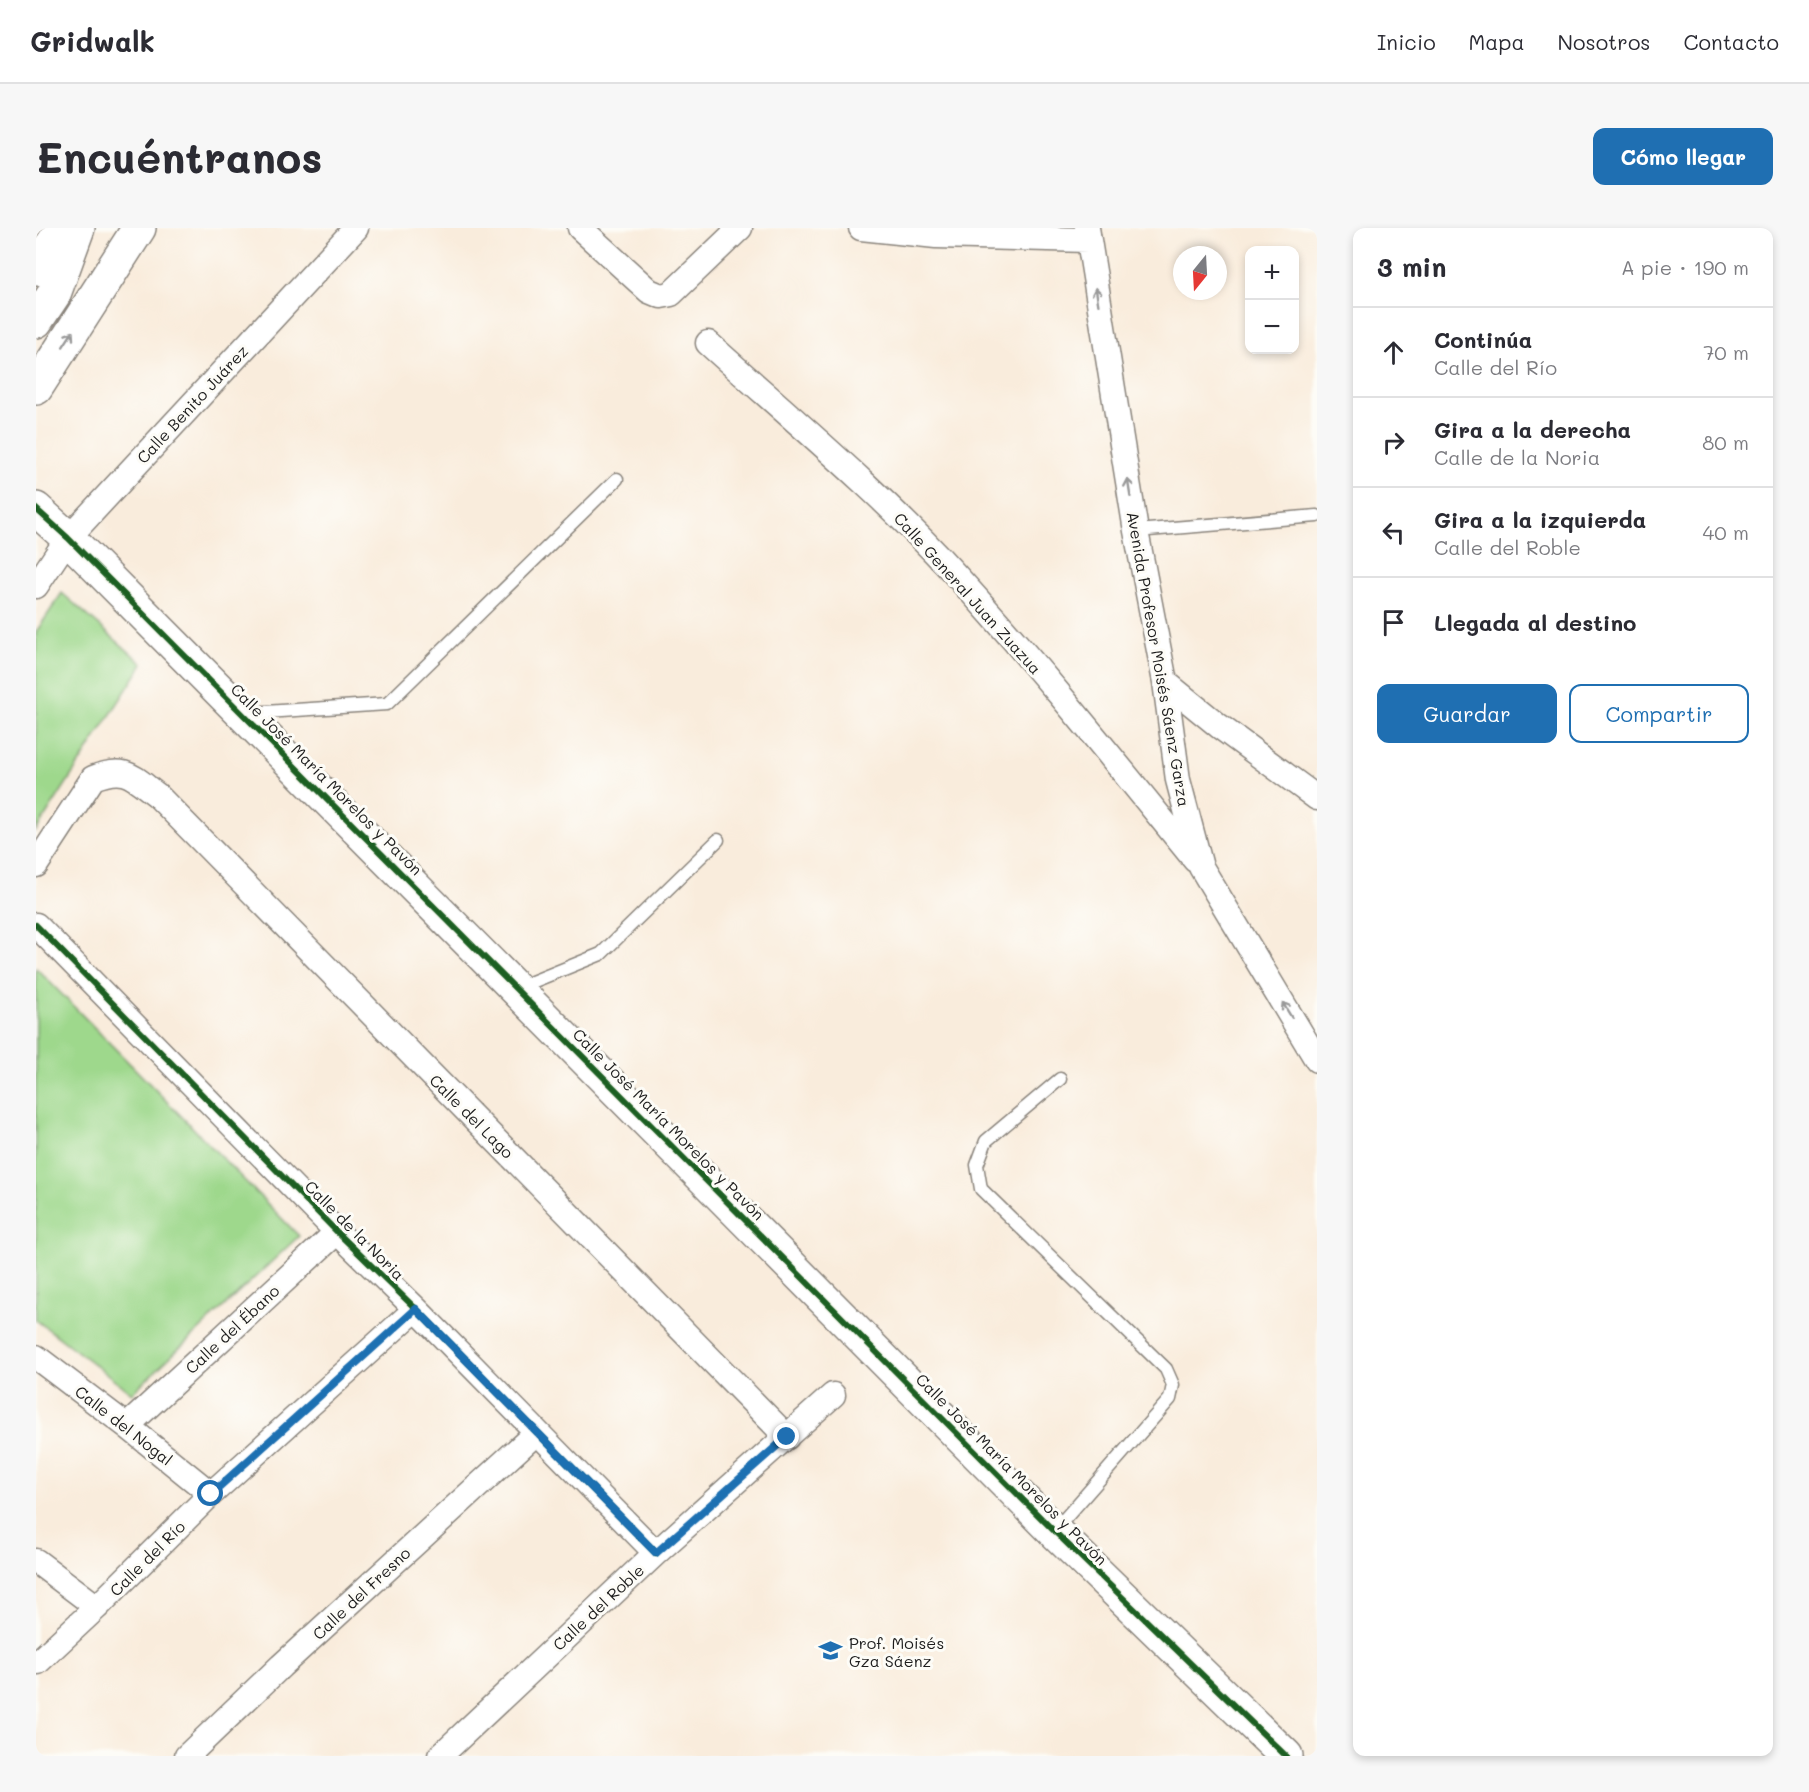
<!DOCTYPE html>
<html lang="es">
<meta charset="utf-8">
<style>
:root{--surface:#fff;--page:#f7f7f7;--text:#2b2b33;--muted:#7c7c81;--line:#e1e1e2;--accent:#1f6fb2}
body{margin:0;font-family:Mali,sans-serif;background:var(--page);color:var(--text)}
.controls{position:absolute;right:18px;top:18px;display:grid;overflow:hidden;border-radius:12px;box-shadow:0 3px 9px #0003}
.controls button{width:54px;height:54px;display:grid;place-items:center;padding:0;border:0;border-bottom:2px solid var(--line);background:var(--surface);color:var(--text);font:30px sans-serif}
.compass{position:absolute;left:1137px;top:18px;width:54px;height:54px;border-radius:50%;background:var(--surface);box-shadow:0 3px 9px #0003;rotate:198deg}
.stop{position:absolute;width:18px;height:18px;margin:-14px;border:4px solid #1f6fb2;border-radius:50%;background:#fff}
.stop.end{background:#1f6fb2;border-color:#fff;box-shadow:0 2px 6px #0008}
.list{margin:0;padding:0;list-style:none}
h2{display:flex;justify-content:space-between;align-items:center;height:78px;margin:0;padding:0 24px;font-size:26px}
h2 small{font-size:20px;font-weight:400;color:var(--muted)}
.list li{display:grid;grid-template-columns:39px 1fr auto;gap:18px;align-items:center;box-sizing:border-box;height:90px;padding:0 24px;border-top:2px solid var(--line)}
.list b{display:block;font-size:22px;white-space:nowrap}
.list p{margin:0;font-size:20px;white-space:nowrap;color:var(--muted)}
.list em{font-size:20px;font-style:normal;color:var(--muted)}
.actions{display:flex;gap:12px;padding:18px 24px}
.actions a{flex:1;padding:14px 0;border:2px solid var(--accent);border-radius:12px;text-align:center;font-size:21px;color:var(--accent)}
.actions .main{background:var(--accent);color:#fff}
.icon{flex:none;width:33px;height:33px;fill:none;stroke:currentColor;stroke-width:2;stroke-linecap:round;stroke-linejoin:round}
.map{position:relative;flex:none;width:1281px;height:1528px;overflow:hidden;border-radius:12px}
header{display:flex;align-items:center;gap:36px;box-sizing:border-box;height:84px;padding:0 30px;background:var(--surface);border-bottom:2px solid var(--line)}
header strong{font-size:28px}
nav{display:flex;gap:33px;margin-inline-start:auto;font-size:21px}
.intro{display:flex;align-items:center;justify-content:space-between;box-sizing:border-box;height:144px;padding:0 36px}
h1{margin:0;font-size:42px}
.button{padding:15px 27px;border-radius:12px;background:var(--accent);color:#fff;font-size:21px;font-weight:700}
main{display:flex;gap:36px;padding:0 36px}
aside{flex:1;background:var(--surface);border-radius:12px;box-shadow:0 3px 9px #0003}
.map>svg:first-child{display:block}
.green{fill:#9ed88c;stroke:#5d7a54;stroke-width:1.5}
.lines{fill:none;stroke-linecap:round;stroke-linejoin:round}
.lane-casing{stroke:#8a847c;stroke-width:15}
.street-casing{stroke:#8a847c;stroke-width:27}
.secondary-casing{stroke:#8a847c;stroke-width:36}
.lane{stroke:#fff;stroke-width:12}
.street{stroke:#fff;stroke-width:24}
.secondary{stroke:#fff;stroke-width:33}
.cycleway-casing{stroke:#fdfcf7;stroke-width:10}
.cycleway{stroke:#1b5e20;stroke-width:6}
.oneway{stroke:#999}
.route{stroke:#1f6fb2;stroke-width:8}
.labels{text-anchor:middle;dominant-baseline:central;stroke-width:6;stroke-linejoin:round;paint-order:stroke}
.street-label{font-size:16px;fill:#1c1c1c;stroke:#fdfcf7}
.poi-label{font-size:16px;fill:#1c1c1c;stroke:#fdfcf7;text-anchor:start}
</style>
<header>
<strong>Gridwalk</strong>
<nav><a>Inicio</a><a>Mapa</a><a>Nosotros</a><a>Contacto</a></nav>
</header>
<div class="intro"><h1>Encuéntranos</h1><a class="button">Cómo llegar</a></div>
<main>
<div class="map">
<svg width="1281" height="1528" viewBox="0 0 1281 1528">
<rect width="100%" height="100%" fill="#fdfcf7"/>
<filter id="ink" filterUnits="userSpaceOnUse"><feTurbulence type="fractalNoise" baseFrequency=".0167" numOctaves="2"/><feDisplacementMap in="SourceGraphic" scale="12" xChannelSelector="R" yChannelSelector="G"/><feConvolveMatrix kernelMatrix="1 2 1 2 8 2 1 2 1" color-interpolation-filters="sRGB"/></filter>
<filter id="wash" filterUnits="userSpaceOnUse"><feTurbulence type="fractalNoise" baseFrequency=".008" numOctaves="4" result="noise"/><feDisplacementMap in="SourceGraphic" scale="24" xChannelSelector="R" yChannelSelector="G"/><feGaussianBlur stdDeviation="1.35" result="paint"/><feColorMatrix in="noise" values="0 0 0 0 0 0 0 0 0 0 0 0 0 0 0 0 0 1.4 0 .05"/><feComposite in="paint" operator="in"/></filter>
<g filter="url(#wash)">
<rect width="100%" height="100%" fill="#f9ecdc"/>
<path class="green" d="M 26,365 L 107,436 L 0,603 L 0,404 Z
M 0,740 L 263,1008 L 96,1165 L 0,1092 Z"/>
</g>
<g filter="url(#ink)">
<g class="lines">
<defs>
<path id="lane" d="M 1100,303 L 1281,288
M 214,485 L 351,476 L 581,251
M 481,760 L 565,726 L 682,612
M 1019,1302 L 1134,1171 L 1137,1157 L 1130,1141 L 945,961 L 941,937 L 950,913 L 1024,851"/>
<path id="street" d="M 544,0 L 613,63 L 625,68 L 635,66 L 704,0
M 825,0 L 900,8 L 1052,12
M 1051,0 L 1100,303 L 1129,454 L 1142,552 L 1165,639 L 1281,832
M 672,115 C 755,190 842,262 917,344 C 1002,437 1080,535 1159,632
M 0,358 L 32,310 L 320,0
M 1129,454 L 1183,498 L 1281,570
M 0,637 L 57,550 C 89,537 96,548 121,567 L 751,1209
M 0,697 L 301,1004 L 380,1081 L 620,1325
M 0,1129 L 91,1198 L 175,1266
M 91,1198 L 301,1004
M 0,1333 L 61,1379
M 2,1434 L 61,1379 L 175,1266 L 380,1081
M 151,1528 L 245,1438 L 501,1204
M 404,1528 L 620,1325 L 797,1167"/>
<path id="secondary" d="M 0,41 L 27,0
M 0,93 L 18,66 L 42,0
M 0,160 L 103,0
M 0,281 L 32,310 L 1018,1303 L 1250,1528"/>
</defs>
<use href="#lane" class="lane-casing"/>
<use href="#street" class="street-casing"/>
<use href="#secondary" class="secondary-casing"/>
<use href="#lane" class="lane"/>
<use href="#street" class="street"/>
<use href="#secondary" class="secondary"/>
<defs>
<path id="cycleway" d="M 0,281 L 32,310 L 1018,1303 L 1250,1528
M 0,697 L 301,1004 L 380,1081 L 620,1325"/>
</defs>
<use href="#cycleway" class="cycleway-casing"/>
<use href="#cycleway" class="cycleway"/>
</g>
<defs><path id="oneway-shaft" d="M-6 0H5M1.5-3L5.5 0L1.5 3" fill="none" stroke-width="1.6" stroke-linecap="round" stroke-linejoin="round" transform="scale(1.5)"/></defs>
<g class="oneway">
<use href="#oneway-shaft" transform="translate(1061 68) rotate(-99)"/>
<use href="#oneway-shaft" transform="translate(32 111) rotate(-57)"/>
<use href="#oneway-shaft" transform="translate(1093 260) rotate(-99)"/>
<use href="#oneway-shaft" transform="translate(1251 782) rotate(-121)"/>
</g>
</g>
<g class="lines" filter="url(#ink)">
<path class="route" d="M 175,1266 L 380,1081 L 620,1325 L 751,1209"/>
</g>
<defs>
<symbol id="school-bare" viewBox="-9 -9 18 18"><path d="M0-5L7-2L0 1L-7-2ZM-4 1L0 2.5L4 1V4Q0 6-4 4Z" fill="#1f6fb2" stroke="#fdfcf7" stroke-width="2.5" paint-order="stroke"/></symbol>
</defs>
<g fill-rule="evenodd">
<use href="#school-bare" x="778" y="1406" width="33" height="33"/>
</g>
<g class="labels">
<g class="street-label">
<text transform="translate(156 176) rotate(-47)">Calle Benito Juárez</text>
<text transform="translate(932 365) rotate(48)">Calle General Juan Zuazua</text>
<text transform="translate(1123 431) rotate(80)">Avenida Profesor Moisés Sáenz Garza</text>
<text transform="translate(291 551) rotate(45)">Calle José María Morelos y Pavón</text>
<text transform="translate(436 888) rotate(45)">Calle del Lago</text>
<text transform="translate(633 896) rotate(45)">Calle José María Morelos y Pavón</text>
<text transform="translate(319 1002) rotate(45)">Calle de la Noria</text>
<text transform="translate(196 1101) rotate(-43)">Calle del Ébano</text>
<text transform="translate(88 1197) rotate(38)">Calle del Nogal</text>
<text transform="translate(976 1241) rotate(45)">Calle José María Morelos y Pavón</text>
<text transform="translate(111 1330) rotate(-45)">Calle del Río</text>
<text transform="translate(325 1365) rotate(-43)">Calle del Fresno</text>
<text transform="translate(562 1379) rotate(-43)">Calle del Roble</text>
</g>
<g class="poi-label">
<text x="813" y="1414">Prof. Moisés<tspan x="813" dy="18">Gza Sáenz</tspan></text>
</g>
</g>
</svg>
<div class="controls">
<button>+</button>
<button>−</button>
</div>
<svg class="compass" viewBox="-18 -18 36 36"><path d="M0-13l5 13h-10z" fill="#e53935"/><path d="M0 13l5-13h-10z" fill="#7c7c81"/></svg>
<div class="stop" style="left:175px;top:1266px"></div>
<div class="stop end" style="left:751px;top:1209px"></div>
</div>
<aside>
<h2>3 min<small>A pie · 190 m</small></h2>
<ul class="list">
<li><svg class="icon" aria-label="ahead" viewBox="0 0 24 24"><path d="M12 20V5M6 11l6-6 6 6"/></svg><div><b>Continúa</b><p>Calle del Río</p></div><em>70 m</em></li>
<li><svg class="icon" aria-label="right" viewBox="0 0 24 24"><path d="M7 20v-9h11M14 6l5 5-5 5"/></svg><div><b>Gira a la derecha</b><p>Calle de la Noria</p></div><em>80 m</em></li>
<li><svg class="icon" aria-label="left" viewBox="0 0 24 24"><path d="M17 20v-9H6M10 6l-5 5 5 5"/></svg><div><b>Gira a la izquierda</b><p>Calle del Roble</p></div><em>40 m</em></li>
<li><svg class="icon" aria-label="arrive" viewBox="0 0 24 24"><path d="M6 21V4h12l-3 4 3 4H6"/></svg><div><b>Llegada al destino</b></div></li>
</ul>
<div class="actions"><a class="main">Guardar</a><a>Compartir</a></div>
</aside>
</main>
